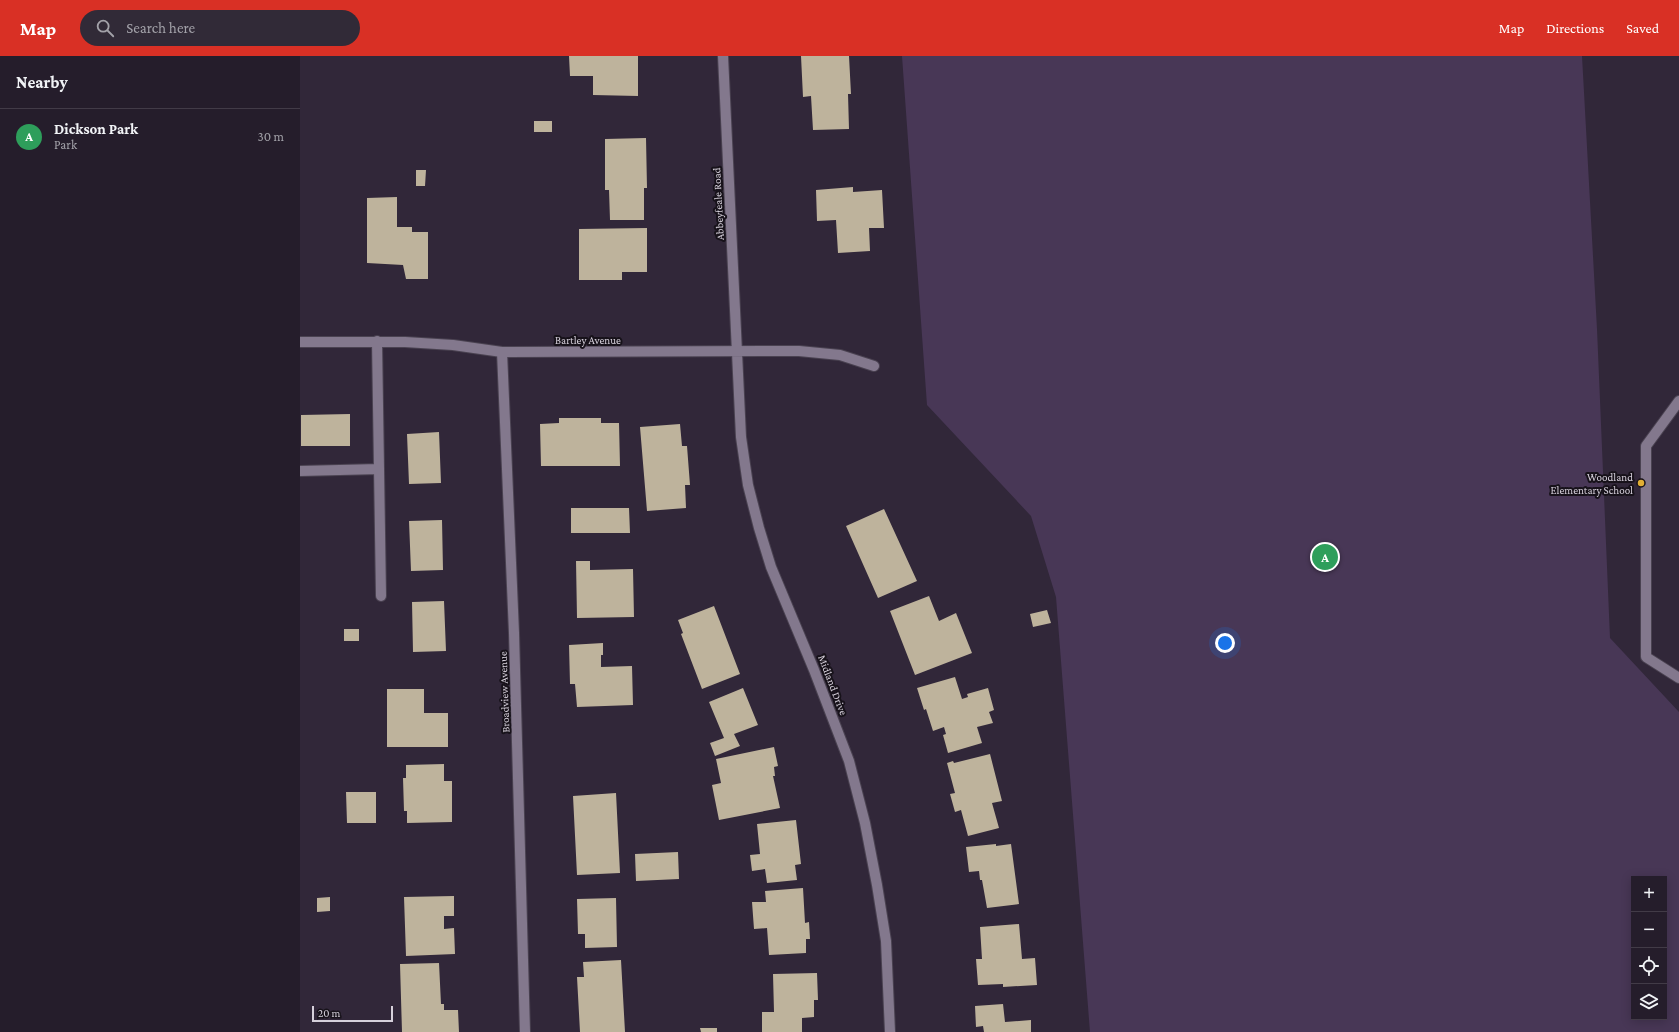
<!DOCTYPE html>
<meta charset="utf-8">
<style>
:root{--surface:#251d2b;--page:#312a37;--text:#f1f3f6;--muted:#a3a2a9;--line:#423b47;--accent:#d93025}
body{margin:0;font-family:"Crimson Pro",serif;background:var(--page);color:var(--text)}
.controls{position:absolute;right:12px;bottom:12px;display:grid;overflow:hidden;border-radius:0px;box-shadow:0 2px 10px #0003}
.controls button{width:36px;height:36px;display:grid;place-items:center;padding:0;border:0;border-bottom:1px solid var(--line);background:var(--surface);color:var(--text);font:20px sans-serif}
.scale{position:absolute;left:12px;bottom:10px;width:81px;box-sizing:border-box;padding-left:4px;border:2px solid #d6d0db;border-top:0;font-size:11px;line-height:14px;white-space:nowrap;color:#d6d0db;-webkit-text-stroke:3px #17121a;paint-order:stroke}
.you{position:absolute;left:925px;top:587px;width:14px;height:14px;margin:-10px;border:3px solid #fff;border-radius:50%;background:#1a73e8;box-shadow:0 0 0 6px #1a73e833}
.badge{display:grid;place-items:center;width:26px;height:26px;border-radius:50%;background:var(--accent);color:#fff;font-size:13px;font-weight:700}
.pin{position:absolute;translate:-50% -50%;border:2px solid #fff;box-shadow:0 1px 4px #0006}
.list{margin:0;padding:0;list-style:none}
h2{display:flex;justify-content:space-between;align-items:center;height:52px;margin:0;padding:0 16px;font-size:17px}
h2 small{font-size:13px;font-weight:400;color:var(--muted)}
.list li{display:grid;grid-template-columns:26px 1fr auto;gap:12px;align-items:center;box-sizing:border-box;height:56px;padding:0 16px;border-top:1px solid var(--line)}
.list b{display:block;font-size:15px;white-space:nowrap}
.list p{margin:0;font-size:13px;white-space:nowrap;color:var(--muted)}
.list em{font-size:13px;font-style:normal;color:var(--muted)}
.icon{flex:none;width:22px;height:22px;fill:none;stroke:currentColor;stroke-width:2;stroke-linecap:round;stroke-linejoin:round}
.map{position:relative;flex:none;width:1379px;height:976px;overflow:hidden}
header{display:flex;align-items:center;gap:24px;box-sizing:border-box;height:56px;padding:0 20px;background:var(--accent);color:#fff}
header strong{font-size:19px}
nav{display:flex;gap:22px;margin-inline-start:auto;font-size:14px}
.search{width:280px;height:36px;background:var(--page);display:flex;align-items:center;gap:10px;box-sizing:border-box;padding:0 14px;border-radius:22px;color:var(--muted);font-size:15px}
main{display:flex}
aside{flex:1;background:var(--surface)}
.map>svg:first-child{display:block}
.green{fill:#483756;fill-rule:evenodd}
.building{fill:#beb39c}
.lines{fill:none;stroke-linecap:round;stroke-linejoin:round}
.minor-casing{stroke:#4a4251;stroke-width:12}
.minor{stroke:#83788d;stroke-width:10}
.poi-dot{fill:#e1af34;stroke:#17121a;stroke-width:1.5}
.labels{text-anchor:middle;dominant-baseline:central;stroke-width:4;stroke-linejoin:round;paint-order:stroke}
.street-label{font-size:11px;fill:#d6d0db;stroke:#17121a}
.poi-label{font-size:11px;fill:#d6d0db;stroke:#17121a;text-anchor:end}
</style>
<header>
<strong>Map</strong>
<div class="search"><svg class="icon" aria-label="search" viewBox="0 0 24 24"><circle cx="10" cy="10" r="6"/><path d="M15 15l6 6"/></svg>Search here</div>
<nav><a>Map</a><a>Directions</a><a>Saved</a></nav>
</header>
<main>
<aside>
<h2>Nearby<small></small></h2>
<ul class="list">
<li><span class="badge" style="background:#2e9e5b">A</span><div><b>Dickson Park</b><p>Park</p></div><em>30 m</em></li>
</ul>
</aside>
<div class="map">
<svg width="1379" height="976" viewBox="0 0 1379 976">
<rect width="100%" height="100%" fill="#312739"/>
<path class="green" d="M 602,0 L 1282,0 L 1297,273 L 1310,582 L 1379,656 L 1379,976 L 790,976 L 756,541 L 731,460 L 627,349 ZM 1334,823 L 1364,823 L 1364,961 L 1334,961 Z"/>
<path class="building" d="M 269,0 L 338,0 L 338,40 L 293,39 L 293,20 L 270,20 Z
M 501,0 L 549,0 L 551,38 L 548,38 L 549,73 L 513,74 L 511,40 L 503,41 Z
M 234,65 L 252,65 L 252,76 L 234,76 Z
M 346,82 L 347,132 L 344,132 L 344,164 L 310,164 L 309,134 L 305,134 L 305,83 Z
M 116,114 L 126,114 L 125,130 L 116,130 Z
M 553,131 L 553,136 L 582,134 L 584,172 L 569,172 L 570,195 L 538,197 L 536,164 L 517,165 L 516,134 Z
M 97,141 L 97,171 L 112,171 L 112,176 L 128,176 L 128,223 L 106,223 L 103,209 L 67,207 L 67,142 Z
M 347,172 L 347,216 L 322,216 L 322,224 L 279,224 L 279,173 Z
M 50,358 L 50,390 L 1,390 L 1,359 Z
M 259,362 L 301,362 L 301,367 L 319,367 L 320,410 L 241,410 L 240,368 L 259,367 Z
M 380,368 L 382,390 L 387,390 L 390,429 L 385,429 L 386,452 L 347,455 L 340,371 Z
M 139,376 L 141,427 L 109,428 L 107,378 Z
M 271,452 L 329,452 L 330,477 L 271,477 Z
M 584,453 L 617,525 L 578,542 L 546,470 Z
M 142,464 L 143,514 L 111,515 L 109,465 Z
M 276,505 L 290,505 L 290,514 L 333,513 L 334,561 L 277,562 Z
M 629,540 L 639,565 L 656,557 L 672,597 L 615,619 L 590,555 Z
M 144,545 L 146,595 L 113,596 L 112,546 Z
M 414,550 L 440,618 L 402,633 L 381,578 L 383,577 L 378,564 Z
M 747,554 L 751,567 L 733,571 L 730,558 Z
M 44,573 L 59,573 L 59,585 L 44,585 Z
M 303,587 L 303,599 L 301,599 L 301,611 L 332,610 L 333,649 L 277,651 L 275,628 L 270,628 L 269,589 Z
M 655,621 L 662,643 L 668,641 L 667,638 L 688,632 L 694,654 L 689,656 L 693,667 L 677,671 L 682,687 L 648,697 L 643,679 L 646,678 L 644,671 L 633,675 L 626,653 L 624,654 L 617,632 Z
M 443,632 L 458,669 L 434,678 L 440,690 L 415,700 L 410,687 L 424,682 L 409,646 Z
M 87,633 L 124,633 L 124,657 L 148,657 L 148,691 L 87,691 Z
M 474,691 L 478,710 L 474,711 L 475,720 L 473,720 L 480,752 L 419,764 L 412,729 L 421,727 L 416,703 Z
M 690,698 L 702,745 L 692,747 L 699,772 L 668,780 L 661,754 L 655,756 L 650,738 L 655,737 L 647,707 L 653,705 L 654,707 Z
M 144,708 L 144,725 L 152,725 L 152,766 L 107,767 L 107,755 L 104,755 L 103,722 L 106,722 L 106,709 Z
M 46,736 L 76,736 L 76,767 L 47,767 Z
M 316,737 L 320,817 L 277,819 L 273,740 Z
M 496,764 L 501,808 L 495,809 L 497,824 L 467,827 L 465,813 L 452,815 L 450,799 L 460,798 L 457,768 Z
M 696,788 L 696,790 L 711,788 L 719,848 L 687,852 L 682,824 L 680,824 L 679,815 L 669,816 L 666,791 Z
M 378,796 L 379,823 L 336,825 L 335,798 Z
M 503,832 L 505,867 L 509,866 L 510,883 L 506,883 L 506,897 L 469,899 L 467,872 L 454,873 L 452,846 L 466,846 L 465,835 Z
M 154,840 L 154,860 L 144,860 L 144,873 L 154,872 L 155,898 L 106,900 L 104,841 Z
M 30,841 L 30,855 L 17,856 L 17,842 Z
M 316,842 L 317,891 L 285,892 L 285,878 L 278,878 L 277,843 Z
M 719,868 L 722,903 L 735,902 L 737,929 L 703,931 L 703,928 L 678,929 L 676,903 L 682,903 L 680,871 Z
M 321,904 L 325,976 L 280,976 L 277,921 L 284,921 L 283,906 Z
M 139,907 L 141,948 L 144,948 L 144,954 L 158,954 L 159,976 L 102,976 L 100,908 Z
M 517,917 L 518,944 L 514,944 L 514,961 L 502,962 L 502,976 L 462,976 L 462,956 L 474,956 L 473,918 Z
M 703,948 L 705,966 L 731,964 L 731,976 L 684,976 L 683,970 L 676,971 L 675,950 Z
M 400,972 L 417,972 L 417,976 L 401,976 Z"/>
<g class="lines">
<defs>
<path id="minor" d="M 423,0 L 441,381 L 448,429 L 459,472 L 471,511 L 514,614 L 549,705 L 565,767 L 577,829 L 586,885 L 590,976
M 77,285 L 81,540
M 0,286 L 105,286 L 153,289 L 202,296 L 499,295 L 540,299 L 574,310
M 202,296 L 214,577 L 225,976
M 1379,345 L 1346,390 L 1346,601 L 1379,622
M 0,415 L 79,413"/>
</defs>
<use href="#minor" class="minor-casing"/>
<use href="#minor" class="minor"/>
</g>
<circle class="poi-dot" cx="1341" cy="427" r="4"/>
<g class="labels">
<g class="street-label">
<text transform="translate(418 148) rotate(-93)">Abbeyfeale Road</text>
<text x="288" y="284">Bartley Avenue</text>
<text transform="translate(533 629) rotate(69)">Midland Drive</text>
<text transform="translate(204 636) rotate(-92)">Broadview Avenue</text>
</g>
<g class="poi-label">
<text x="1333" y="421">Woodland<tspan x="1333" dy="13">Elementary School</tspan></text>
</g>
</g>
</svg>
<div class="controls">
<button>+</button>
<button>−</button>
<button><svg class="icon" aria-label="locate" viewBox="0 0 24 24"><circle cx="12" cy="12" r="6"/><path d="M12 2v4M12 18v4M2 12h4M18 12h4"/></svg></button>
<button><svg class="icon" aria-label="layers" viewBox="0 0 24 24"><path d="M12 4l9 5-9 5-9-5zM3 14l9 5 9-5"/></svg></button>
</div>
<div class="scale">20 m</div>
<div class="you"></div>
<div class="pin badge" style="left:1025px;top:501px;background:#2e9e5b">A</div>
</div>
</main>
